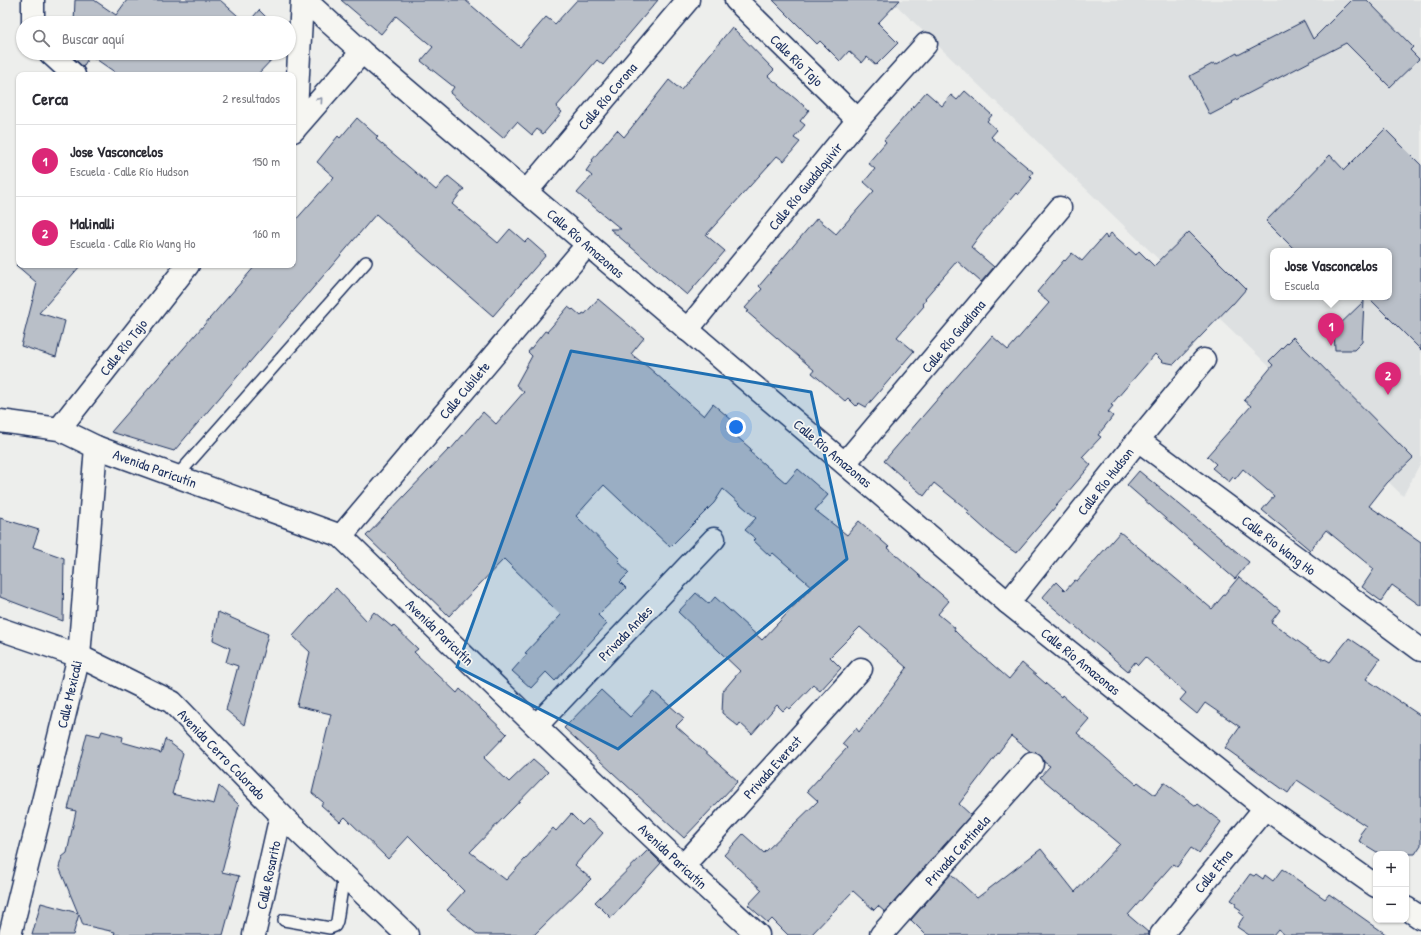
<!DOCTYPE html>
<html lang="es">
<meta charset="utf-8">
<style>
:root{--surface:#fff;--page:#f7f7f7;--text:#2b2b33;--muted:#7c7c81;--line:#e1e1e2;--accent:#db2777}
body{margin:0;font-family:"Patrick Hand",sans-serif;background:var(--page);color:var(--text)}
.controls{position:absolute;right:12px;bottom:12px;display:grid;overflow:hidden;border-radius:8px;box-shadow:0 1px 3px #0004}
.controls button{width:36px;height:36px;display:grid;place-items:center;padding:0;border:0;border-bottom:1px solid var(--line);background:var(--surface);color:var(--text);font:20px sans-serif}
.you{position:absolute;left:736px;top:427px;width:14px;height:14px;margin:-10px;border:3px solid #fff;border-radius:50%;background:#1a73e8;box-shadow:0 0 0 6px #1a73e833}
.badge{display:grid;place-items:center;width:26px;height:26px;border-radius:50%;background:var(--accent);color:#fff;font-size:13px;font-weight:700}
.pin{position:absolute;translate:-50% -33px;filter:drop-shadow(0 1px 2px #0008)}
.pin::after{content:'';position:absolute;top:21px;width:14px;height:12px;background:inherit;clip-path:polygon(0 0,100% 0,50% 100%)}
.popup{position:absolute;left:1270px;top:248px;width:122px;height:52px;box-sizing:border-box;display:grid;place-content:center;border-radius:8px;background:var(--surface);filter:drop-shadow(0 1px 3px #0005);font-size:13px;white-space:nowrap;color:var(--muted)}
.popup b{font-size:15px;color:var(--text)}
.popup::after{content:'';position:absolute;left:50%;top:100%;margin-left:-8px;border:8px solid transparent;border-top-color:var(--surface)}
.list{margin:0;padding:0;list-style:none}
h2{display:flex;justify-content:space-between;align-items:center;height:52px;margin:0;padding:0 16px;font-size:17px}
h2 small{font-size:13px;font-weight:400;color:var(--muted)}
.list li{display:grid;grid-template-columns:26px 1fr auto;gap:12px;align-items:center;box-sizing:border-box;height:72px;padding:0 16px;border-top:1px solid var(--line)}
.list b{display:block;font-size:15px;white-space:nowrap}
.list p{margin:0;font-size:13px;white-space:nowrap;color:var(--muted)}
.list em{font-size:13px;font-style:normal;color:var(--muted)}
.icon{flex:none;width:22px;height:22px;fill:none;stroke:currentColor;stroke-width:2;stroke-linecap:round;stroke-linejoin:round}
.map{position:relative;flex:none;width:1421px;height:935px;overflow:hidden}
.search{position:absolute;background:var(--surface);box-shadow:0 1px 3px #0004;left:16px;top:16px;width:280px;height:44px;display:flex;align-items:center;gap:10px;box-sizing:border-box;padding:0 14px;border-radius:22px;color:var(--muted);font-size:15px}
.panel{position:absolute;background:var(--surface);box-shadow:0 1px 3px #0004;left:16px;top:72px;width:280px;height:196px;border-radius:8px}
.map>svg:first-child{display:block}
.built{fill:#dde0e1;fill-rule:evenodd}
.building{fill:#b9bfc8;stroke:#1b2f5e}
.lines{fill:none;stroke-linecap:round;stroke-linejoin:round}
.service-casing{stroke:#1b2f5e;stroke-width:14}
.minor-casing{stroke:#1b2f5e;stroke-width:25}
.tertiary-casing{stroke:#1b2f5e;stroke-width:25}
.service{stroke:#f6f6f2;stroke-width:11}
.minor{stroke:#f6f6f2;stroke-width:22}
.tertiary{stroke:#f6f6f2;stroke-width:22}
.oneway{stroke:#8892a8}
.marked{fill:#1f6fb2;fill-opacity:0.2;stroke:#1f6fb2;stroke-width:3;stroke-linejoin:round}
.labels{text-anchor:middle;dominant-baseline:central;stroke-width:3.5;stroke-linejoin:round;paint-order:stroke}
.street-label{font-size:14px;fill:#1b2f5e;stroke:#f6f6f2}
</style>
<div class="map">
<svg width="1421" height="935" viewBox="0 0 1421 935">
<rect width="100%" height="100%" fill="#edeeec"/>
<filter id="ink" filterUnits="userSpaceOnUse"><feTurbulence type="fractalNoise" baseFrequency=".025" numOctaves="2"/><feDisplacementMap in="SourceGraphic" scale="8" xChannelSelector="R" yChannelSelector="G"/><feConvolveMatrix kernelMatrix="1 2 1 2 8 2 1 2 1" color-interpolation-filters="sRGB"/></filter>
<g filter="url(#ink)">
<path class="built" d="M 891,0 L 1421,0 L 1421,462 L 1403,496 ZM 1273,251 L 1389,251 L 1389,297 L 1273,297 Z"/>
<path class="building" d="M 75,0 L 94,0 L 116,15 L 127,0 L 220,0 L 246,23 L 74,23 Z
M 341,0 L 465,0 L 520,47 L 546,17 L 555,24 L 577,0 L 658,0 L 603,65 L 597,60 L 556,107 L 562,112 L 543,134 L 537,129 L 532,135 L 517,122 L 503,138 L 450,93 L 454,87 L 421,61 L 433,47 L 396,16 L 381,34 Z
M 773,0 L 900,0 L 878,23 L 898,43 L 876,65 L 867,57 L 862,63 L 849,51 L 840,61 L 820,41 L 817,44 Z
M 1352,0 L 1367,0 L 1413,47 L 1410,50 L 1419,59 L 1390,87 L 1346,43 L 1232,102 L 1233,103 L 1210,115 L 1190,76 L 1214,63 L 1215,65 L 1237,53 L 1238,55 L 1304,21 L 1313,39 Z
M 259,10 L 271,22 L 271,23 L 248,23 Z
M 732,27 L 774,70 L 768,76 L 809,110 L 800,121 L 805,125 L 794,138 L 800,142 L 784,161 L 777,156 L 706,235 L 725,251 L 687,295 L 610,229 L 621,229 L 577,193 L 592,176 L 586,171 L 593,161 L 592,160 L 617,130 L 624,137 L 669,80 L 681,90 Z
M 74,53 L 275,53 L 275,56 L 257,75 L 119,75 L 90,55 L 83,67 L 74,58 Z
M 965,91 L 992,115 L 987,121 L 997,130 L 991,137 L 1033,172 L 1030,176 L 1032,178 L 1018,195 L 1016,193 L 983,231 L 971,247 L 994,267 L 981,282 L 957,261 L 925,298 L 926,299 L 922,304 L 924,306 L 897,337 L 914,351 L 866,407 L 859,403 L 856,406 L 848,398 L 845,401 L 812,373 L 814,370 L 747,312 L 749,311 L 745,308 L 762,289 L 759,286 L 817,218 L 836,234 L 874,191 L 864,182 L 875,169 L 868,163 L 886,142 L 884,140 L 926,92 L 942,106 L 951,95 L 957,100 Z
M 357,118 L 378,137 L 376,139 L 436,190 L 448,176 L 464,189 L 452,204 L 498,243 L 510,229 L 525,242 L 528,239 L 546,255 L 493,316 L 376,214 L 174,451 L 111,432 L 256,265 L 293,265 L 293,223 L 334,177 L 317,162 L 338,136 L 340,138 Z
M 1385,129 L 1421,165 L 1421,350 L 1368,297 L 1389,297 L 1389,251 L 1296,251 L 1266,221 L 1330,155 L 1344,170 Z
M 1189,232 L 1246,289 L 1233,304 L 1232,304 L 1174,364 L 1163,362 L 1155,354 L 1111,405 L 1113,406 L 1108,412 L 1113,416 L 1098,435 L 1101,437 L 1082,457 L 1091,465 L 1016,553 L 996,539 L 967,513 L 969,511 L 934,483 L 924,496 L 884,461 L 992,336 L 1008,350 L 1049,303 L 1037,292 L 1064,260 L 1065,261 L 1072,253 L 1082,261 L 1105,235 L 1107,238 L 1111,233 L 1136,255 L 1139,251 L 1154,266 Z
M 16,265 L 81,265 L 39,313 L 65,321 L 56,357 L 21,346 L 37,283 Z
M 598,299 L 644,338 L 631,354 L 648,367 L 704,416 L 713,404 L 733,421 L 727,428 L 751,449 L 750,452 L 786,483 L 798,469 L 828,495 L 815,510 L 847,535 L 859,521 L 889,547 L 888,548 L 949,601 L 938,614 L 955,628 L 954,630 L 960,636 L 1009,679 L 1022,663 L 1061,697 L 1062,695 L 1089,719 L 1077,733 L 1136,784 L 1138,782 L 1155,795 L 1164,782 L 1196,806 L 1198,804 L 1221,822 L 1199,853 L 1191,848 L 1177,867 L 1173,864 L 1128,915 L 1149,933 L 1149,935 L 926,935 L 911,920 L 951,874 L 977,898 L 1041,849 L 1075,892 L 1120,844 L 1040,777 L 1050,766 L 1044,762 L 1040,754 L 1031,752 L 1011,736 L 959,804 L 971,815 L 885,912 L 878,906 L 874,910 L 853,891 L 811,935 L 788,935 L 772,919 L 768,923 L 748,905 L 762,890 L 724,855 L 743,834 L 764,853 L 818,801 L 807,791 L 847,748 L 842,744 L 856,728 L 859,732 L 907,668 L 860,627 L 830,657 L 841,668 L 820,691 L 813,685 L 790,709 L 787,707 L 783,711 L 777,705 L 752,734 L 740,723 L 738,726 L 722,713 L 723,691 L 740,671 L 678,612 L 696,593 L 709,604 L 715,597 L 762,640 L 812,587 L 773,553 L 770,556 L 753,540 L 756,539 L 745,530 L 756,518 L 723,489 L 714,503 L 670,547 L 604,485 L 576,516 L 620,559 L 618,561 L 629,573 L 620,582 L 626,588 L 598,615 L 607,624 L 555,681 L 546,672 L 531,688 L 512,671 L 527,654 L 525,653 L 561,615 L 504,559 L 449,616 L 366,536 L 449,449 L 450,450 L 483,412 L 496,424 L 524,392 L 516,385 L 532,356 L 528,352 L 545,331 L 547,332 L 568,307 L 572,310 L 573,309 L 581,316 L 583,313 L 585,314 Z
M 1364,301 L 1362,342 L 1354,350 L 1335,350 L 1334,330 Z
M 1293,337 L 1413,458 L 1387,483 L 1369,506 L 1421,542 L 1421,606 L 1392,585 L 1381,601 L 1362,587 L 1374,569 L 1326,530 L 1310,550 L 1262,510 L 1274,496 L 1243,469 L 1235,479 L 1233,477 L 1229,482 L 1212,468 L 1216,464 L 1207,456 L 1251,406 L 1244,400 L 1273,365 L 1269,361 Z
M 1139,471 L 1249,562 L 1235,579 L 1127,485 Z
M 0,518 L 39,530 L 33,547 L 64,558 L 63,621 L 0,597 Z
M 1120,532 L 1212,609 L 1239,577 L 1280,610 L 1271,622 L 1324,660 L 1325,659 L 1330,662 L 1349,638 L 1380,659 L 1366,679 L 1421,716 L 1421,845 L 1415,854 L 1380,854 L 1359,841 L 1362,836 L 1360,834 L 1366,826 L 1297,780 L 1288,793 L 1225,748 L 1240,727 L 1205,703 L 1197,714 L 1180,700 L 1186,693 L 1145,657 L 1138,665 L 1135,662 L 1128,671 L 1042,598 L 1056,582 L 1065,591 L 1075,580 L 1077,581 Z
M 336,588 L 367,621 L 374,612 L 392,627 L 393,625 L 418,649 L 414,652 L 457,693 L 460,689 L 507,734 L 484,758 L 509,782 L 533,759 L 548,772 L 470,852 L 506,880 L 553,828 L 556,831 L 571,814 L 582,825 L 588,819 L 603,833 L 575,865 L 591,879 L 534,935 L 478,935 L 447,910 L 464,891 L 409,836 L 388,859 L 345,817 L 340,822 L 321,805 L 323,802 L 312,793 L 331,714 L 297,706 L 310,652 L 293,636 Z
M 218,612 L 268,634 L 244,725 L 226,710 L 238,666 L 226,662 L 230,648 L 213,640 Z
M 601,690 L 630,717 L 654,692 L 684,718 L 676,726 L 738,781 L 684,838 L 564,728 Z
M 102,731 L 123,737 L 122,742 L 161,753 L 165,739 L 183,753 L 172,794 L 214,804 L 219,786 L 239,805 L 222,872 L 239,876 L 223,935 L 114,935 L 115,932 L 83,925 L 79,914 L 73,935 L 32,935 L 41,903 L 78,913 L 59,867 L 62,857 L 67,853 L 76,811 L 68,809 L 87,733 L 100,736 Z
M 648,850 L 661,863 L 611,918 L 595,902 Z
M 1282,869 L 1325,899 L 1329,894 L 1387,935 L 1285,935 L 1278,929 L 1273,935 L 1249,935 L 1237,927 L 1244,916 L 1239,912 L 1241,910 L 1235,906 L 1236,903 L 1231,900 L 1250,874 L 1254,876 L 1256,874 L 1263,879 L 1265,875 L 1273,881 Z"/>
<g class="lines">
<defs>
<path id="service" d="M 177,476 L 366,262
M 284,920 L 330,928 L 335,926 L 337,921 L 344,875"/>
<path id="minor" d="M 736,0 L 858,120
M 33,23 L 33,0
M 50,53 L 74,75
M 526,192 L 688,0
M 687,330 L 858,120 L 926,44
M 1138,440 L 1421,650
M 845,463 L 1060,208
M 341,536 L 587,245
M 1008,603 L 1138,440 L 1204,360
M 536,726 L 714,539
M 281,815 L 407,935
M 683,866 L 861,669
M 10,935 L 79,656 L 96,447
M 881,935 L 1032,764
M 1161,935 L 1265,808"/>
<path id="tertiary" d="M 305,0 L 362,52 L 1008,603 L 1265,808 L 1376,886
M 295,129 L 302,0
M 293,131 L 362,52
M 0,421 L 59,429 L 96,447 L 341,536 L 536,726 L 683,866 L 758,935
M 59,429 L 188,265
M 0,629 L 79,656 L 172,702 L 281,815 L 254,935
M 1406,908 L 1421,918"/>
</defs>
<use href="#service" class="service-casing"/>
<use href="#minor" class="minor-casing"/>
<use href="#tertiary" class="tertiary-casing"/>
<use href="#service" class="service"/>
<use href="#minor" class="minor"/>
<use href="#tertiary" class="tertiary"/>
</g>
<defs><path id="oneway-chevron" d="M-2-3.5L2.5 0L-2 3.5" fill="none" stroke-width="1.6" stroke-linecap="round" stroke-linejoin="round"/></defs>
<use class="oneway" href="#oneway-chevron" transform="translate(320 100) rotate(-49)"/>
</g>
<path class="marked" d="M 571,351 L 811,392 L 847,559 L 618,749 L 457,667 Z"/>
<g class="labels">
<g class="street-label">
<text transform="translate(797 60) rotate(44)">Calle Río Tajo</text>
<text transform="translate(607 96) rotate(-50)">Calle Río Corona</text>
<text transform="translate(805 186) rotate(-51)">Calle Río Guadalquivir</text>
<text transform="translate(586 243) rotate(41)">Calle Río Amazonas</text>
<text transform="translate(953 336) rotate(-50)">Calle Río Guadiana</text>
<text transform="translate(123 347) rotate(-52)">Calle Río Tajo</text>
<text transform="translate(464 390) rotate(-50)">Calle Cubilete</text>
<text transform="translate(833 453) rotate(40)">Calle Río Amazonas</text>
<text transform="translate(155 468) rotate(20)">Avenida Paricutín</text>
<text transform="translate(1105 481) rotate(-52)">Calle Río Hudson</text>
<text transform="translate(1279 545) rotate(37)">Calle Río Wang Ho</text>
<text transform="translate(440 632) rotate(44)">Avenida Paricutín</text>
<text transform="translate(625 633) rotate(-46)">Privada Andes</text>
<text transform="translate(1081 661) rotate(39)">Calle Río Amazonas</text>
<text transform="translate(69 694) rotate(-77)">Calle Mexicali</text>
<text transform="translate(222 754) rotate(46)">Avenida Cerro Colorado</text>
<text transform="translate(772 767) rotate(-48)">Privada Everest</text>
<text transform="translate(957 850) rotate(-48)">Privada Centinela</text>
<text transform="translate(673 856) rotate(43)">Avenida Paricutín</text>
<text transform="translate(1213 871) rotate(-51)">Calle Etna</text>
<text transform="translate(268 875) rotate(-78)">Calle Rosarito</text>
</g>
</g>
</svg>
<div class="controls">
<button>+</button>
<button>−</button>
</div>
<div class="you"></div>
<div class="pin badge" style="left:1331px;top:346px">1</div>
<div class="popup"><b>Jose Vasconcelos</b>Escuela</div>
<div class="pin badge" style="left:1388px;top:395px">2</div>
<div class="search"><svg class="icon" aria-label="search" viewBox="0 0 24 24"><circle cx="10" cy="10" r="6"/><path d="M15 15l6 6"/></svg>Buscar aquí</div>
<section class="panel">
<h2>Cerca<small>2 resultados</small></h2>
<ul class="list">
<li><span class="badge">1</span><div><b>Jose Vasconcelos</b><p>Escuela · Calle Río Hudson</p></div><em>150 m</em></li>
<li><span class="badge">2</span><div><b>Malinalli</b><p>Escuela · Calle Río Wang Ho</p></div><em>160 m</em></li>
</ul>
</section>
</div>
